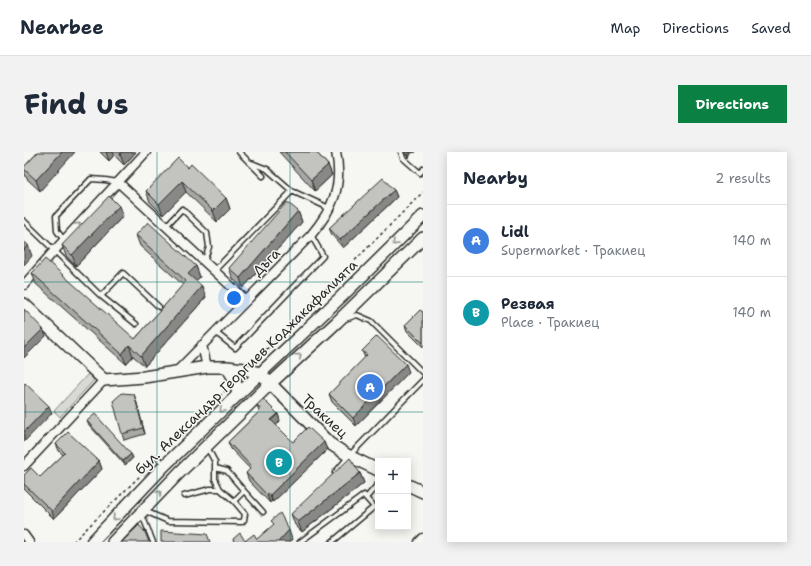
<!DOCTYPE html>
<meta charset="utf-8">
<style>
:root{--surface:#fff;--page:#f2f2f3;--text:#1f2937;--muted:#747a83;--line:#e0e1e3;--accent:#0b8043}
body{margin:0;font-family:"Shantell Sans",sans-serif;background:var(--page);color:var(--text)}
.controls{position:absolute;right:12px;bottom:12px;display:grid;overflow:hidden;border-radius:0px;box-shadow:0 2px 10px #0003}
.controls button{width:36px;height:36px;display:grid;place-items:center;padding:0;border:0;border-bottom:1px solid var(--line);background:var(--surface);color:var(--text);font:20px sans-serif}
.you{position:absolute;left:210px;top:146px;width:14px;height:14px;margin:-10px;border:3px solid #fff;border-radius:50%;background:#1a73e8;box-shadow:0 0 0 6px #1a73e833}
.badge{display:grid;place-items:center;width:26px;height:26px;border-radius:50%;background:var(--accent);color:#fff;font-size:13px;font-weight:700}
.pin{position:absolute;translate:-50% -50%;border:2px solid #fff;box-shadow:0 1px 4px #0006}
.list{margin:0;padding:0;list-style:none}
h2{display:flex;justify-content:space-between;align-items:center;height:52px;margin:0;padding:0 16px;font-size:17px}
h2 small{font-size:13px;font-weight:400;color:var(--muted)}
.list li{display:grid;grid-template-columns:26px 1fr auto;gap:12px;align-items:center;box-sizing:border-box;height:72px;padding:0 16px;border-top:1px solid var(--line)}
.list b{display:block;font-size:15px;white-space:nowrap}
.list p{margin:0;font-size:13px;white-space:nowrap;color:var(--muted)}
.list em{font-size:13px;font-style:normal;color:var(--muted)}
.map{position:relative;flex:none;width:399px;height:390px;overflow:hidden;border-radius:0px}
header{display:flex;align-items:center;gap:24px;box-sizing:border-box;height:56px;padding:0 20px;background:var(--surface);border-bottom:1px solid var(--line)}
header strong{font-size:19px}
nav{display:flex;gap:22px;margin-inline-start:auto;font-size:14px}
.intro{display:flex;align-items:center;justify-content:space-between;box-sizing:border-box;height:96px;padding:0 24px}
h1{margin:0;font-size:28px}
.button{padding:10px 18px;border-radius:0px;background:var(--accent);color:#fff;font-size:14px;font-weight:700}
main{display:flex;gap:24px;padding:0 24px}
aside{flex:1;background:var(--surface);border-radius:0px;box-shadow:0 2px 10px #0003}
.map>svg:first-child{display:block}
.green{fill:#d9d9d5;stroke:#828280}
.lines{fill:none;stroke-linecap:round;stroke-linejoin:round}
.lane-casing{stroke:#2b2b2b;stroke-width:7}
.street-casing{stroke:#2b2b2b;stroke-width:11}
.secondary-casing{stroke:#2b2b2b;stroke-width:14}
.path{stroke:#2b2b2b;stroke-width:1.5;stroke-dasharray:3 3;stroke-linecap:butt}
.lane{stroke:#f6f6f2;stroke-width:4}
.street{stroke:#f6f6f2;stroke-width:8}
.secondary{stroke:#f6f6f2;stroke-width:11}
.wall{fill:#a8a8a5;stroke:#2b2b2b}
.shaded-wall{fill:#888886;stroke:#2b2b2b}
.building{fill:#c3c3c0;stroke:#2b2b2b}
.oneway{stroke:#90908e}
.grid{fill:none;stroke:#0f766e;stroke-width:1;stroke-opacity:0.55}
.labels{text-anchor:middle;dominant-baseline:central;stroke-width:3;stroke-linejoin:round;paint-order:stroke}
.street-label{font-size:14px;fill:#2b2b2b;stroke:#f6f6f2}
</style>
<header>
<strong>Nearbee</strong>
<nav><a>Map</a><a>Directions</a><a>Saved</a></nav>
</header>
<div class="intro"><h1>Find us</h1><a class="button">Directions</a></div>
<main>
<div class="map">
<svg width="399" height="390" viewBox="0 0 399 390">
<rect width="100%" height="100%" fill="#f6f6f2"/>
<filter id="ink" filterUnits="userSpaceOnUse"><feTurbulence type="fractalNoise" baseFrequency=".025" numOctaves="2"/><feDisplacementMap in="SourceGraphic" scale="8" xChannelSelector="R" yChannelSelector="G"/><feConvolveMatrix kernelMatrix="1 2 1 2 8 2 1 2 1" color-interpolation-filters="sRGB"/></filter>
<g filter="url(#ink)">
<path class="green" d="M 64,222 L 70,228 L 36,265 L 30,259 Z"/>
<g class="lines">
<defs>
<path id="lane" d="M 215,0 L 239,24
M 377,0 L 379,6 L 396,21 L 399,17
M 225,10 L 243,17 L 268,39
M 0,69 L 77,144 L 112,172
M 142,74 L 158,57 L 183,81 L 185,95 L 180,110
M 40,88 L 33,79 L 32,64 L 67,27 L 81,28 L 94,30
M 190,119 L 268,39 L 305,56
M 77,144 L 99,121 L 135,155
M 321,167 L 333,163 L 347,169 L 399,221
M 191,180 L 211,196 L 299,104 L 287,83
M 183,295 L 191,310 L 191,327 L 196,337 L 210,349
M 133,306 L 141,312
M 191,316 L 203,319 L 220,339
M 311,321 L 325,304 L 399,228
M 160,344 L 186,337 L 196,337
M 121,359 L 144,369 L 218,370 L 220,368 L 221,362 L 210,349 L 220,339 L 239,360
M 118,363 L 129,390
M 276,390 L 340,343 L 342,346 L 354,332
M 308,390 L 350,355 L 342,346"/>
<path id="street" d="M 94,30 L 222,148
M 0,133 L 30,99 L 122,0
M 178,193 L 183,215
M 152,220 L 287,83 C 309,57 319,34 312,0
M 0,314 L 80,228
M 0,383 L 5,390
M 395,390 L 399,386"/>
<path id="secondary" d="M 0,152 L 80,228 L 120,225 L 183,215 L 203,215 L 220,217 L 236,221 L 305,291 L 325,304 L 354,318
M 203,215 L 211,228 L 214,242
M 384,333 L 399,340
M 68,390 L 141,313 L 226,231 L 317,145 L 399,64
M 89,390 L 155,321 L 247,231 L 313,170 L 399,86"/>
</defs>
<use href="#lane" class="lane-casing"/>
<use href="#street" class="street-casing"/>
<use href="#secondary" class="secondary-casing"/>
<path class="path" d="M 229,210 L 239,201 L 399,40
M 158,283 L 203,237
M 49,390 L 122,318"/>
<use href="#lane" class="lane"/>
<use href="#street" class="street"/>
<use href="#secondary" class="secondary"/>
</g>
<path class="wall" d="M 14,0 L 16,39 L 3,27 L 0,20 L 0,15 Z
M 76,0 L 112,0 L 100,13 L 90,3 L 85,9 Z
M 255,0 L 292,0 L 304,13 L 308,23 L 291,39 Z
M 381,0 L 392,0 L 387,1 L 385,6 L 382,3 Z
M 164,16 L 202,46 L 206,57 L 193,70 L 162,40 L 139,63 L 126,50 L 122,39 Z
M 370,38 L 373,45 L 319,96 L 308,83 L 305,76 Z
M 274,59 L 278,70 L 219,136 L 209,127 L 205,116 Z
M 99,64 L 52,114 L 42,104 L 38,93 Z
M 112,83 L 172,114 L 176,125 L 172,129 L 182,145 L 121,214 L 109,204 L 102,212 L 12,132 L 8,121 L 111,187 L 159,133 L 116,94 Z
M 399,160 L 399,195 L 383,179 L 381,173 Z
M 338,199 L 385,220 L 332,274 L 308,250 L 305,242 L 341,206 Z
M 112,248 L 121,282 L 100,288 L 98,282 Z
M 233,253 L 254,262 L 256,269 L 252,273 L 269,290 L 300,290 L 303,298 L 249,350 L 248,349 L 246,351 L 225,329 L 222,321 L 226,317 L 207,297 L 204,290 L 235,260 Z
M 63,269 L 107,302 L 109,306 L 101,313 L 65,273 Z
M 32,292 L 75,309 L 78,317 L 30,367 L 0,337 L 0,323 L 16,325 L 39,303 L 35,299 Z
M 336,321 L 340,331 L 278,380 L 271,373 L 267,362 Z"/>
<path class="shaded-wall" d="M 38,0 L 51,0 L 16,39 L 12,28 Z
M 82,0 L 89,0 L 90,3 L 85,9 Z
M 98,0 L 112,0 L 100,13 L 96,2 Z
M 384,0 L 387,0 L 387,1 L 385,6 Z
M 304,13 L 308,23 L 291,39 L 287,28 Z
M 158,29 L 162,40 L 139,63 L 135,52 Z
M 370,38 L 373,45 L 319,96 L 316,88 Z
M 202,46 L 206,57 L 193,70 L 189,59 Z
M 95,54 L 99,64 L 52,114 L 48,103 Z
M 274,59 L 278,70 L 219,136 L 216,126 Z
M 4,93 L 8,104 L 0,113 L 0,98 Z
M 172,114 L 176,125 L 168,133 L 164,122 Z
M 178,134 L 182,145 L 121,214 L 117,204 Z
M 19,177 L 22,184 L 0,206 L 0,196 Z
M 105,193 L 109,204 L 102,212 L 98,202 Z
M 382,212 L 385,220 L 332,274 L 329,266 Z
M 110,242 L 112,248 L 121,282 L 119,276 Z
M 25,254 L 28,261 L 0,290 L 0,280 Z
M 254,262 L 256,269 L 250,276 L 247,268 Z
M 300,290 L 303,298 L 249,350 L 246,343 Z
M 107,302 L 109,306 L 101,313 L 99,309 Z
M 75,309 L 78,317 L 30,367 L 28,359 Z
M 336,321 L 340,331 L 278,380 L 274,370 Z
M 246,342 L 248,349 L 246,351 L 243,343 Z
M 265,378 L 268,387 L 266,390 L 254,390 Z"/>
<path class="building" d="M 14,0 L 38,0 L 12,28 L 0,17 L 0,15 Z
M 261,0 L 292,0 L 304,13 L 287,28 Z
M 154,6 L 164,16 L 167,12 L 202,46 L 189,59 L 158,29 L 135,52 L 122,39 Z
M 359,26 L 370,38 L 316,88 L 305,76 Z
M 85,44 L 95,54 L 48,103 L 38,93 Z
M 263,50 L 274,59 L 216,126 L 205,116 Z
M 124,70 L 172,114 L 164,122 L 178,134 L 117,204 L 105,193 L 98,202 L 8,121 L 21,107 L 111,187 L 162,129 L 112,83 Z
M 0,89 L 4,93 L 0,98 Z
M 0,157 L 19,177 L 0,196 Z
M 396,158 L 399,160 L 399,191 L 381,173 Z
M 353,184 L 382,212 L 329,266 L 305,242 L 343,203 L 338,199 Z
M 1,231 L 25,254 L 0,280 L 0,232 Z
M 98,241 L 110,242 L 119,276 L 98,282 L 89,249 Z
M 239,247 L 254,262 L 247,268 L 269,290 L 284,275 L 300,290 L 246,343 L 246,342 L 243,343 L 222,321 L 228,315 L 204,290 L 237,258 L 233,253 Z
M 71,262 L 107,302 L 99,309 L 63,269 Z
M 44,280 L 75,309 L 28,359 L 0,332 L 0,323 L 7,316 L 16,325 L 41,301 L 32,292 Z
M 326,306 L 336,321 L 274,370 L 267,362 Z
M 256,361 L 265,378 L 254,390 L 210,390 L 209,387 L 216,381 L 221,389 L 230,382 L 233,387 L 250,372 L 247,369 Z
M 115,373 L 121,380 L 125,390 L 98,390 Z
M 137,379 L 183,382 L 186,390 L 137,390 Z"/>
<defs><path id="oneway-chevron" d="M-2-3.5L2.5 0L-2 3.5" fill="none" stroke-width="1.6" stroke-linecap="round" stroke-linejoin="round"/></defs>
<g class="oneway">
<use href="#oneway-chevron" transform="translate(54 73) rotate(-47)"/>
<use href="#oneway-chevron" transform="translate(371 91) rotate(135)"/>
<use href="#oneway-chevron" transform="translate(275 204) rotate(-42)"/>
<use href="#oneway-chevron" transform="translate(198 258) rotate(136)"/>
<use href="#oneway-chevron" transform="translate(135 341) rotate(-46)"/>
<use href="#oneway-chevron" transform="translate(91 366) rotate(133)"/>
</g>
</g>
<path class="grid" d="M 133,0 L 133,390M 266,0 L 266,390M 0,130 L 399,130M 0,260 L 399,260"/>
<g class="labels">
<g class="street-label">
<text transform="translate(242 110) rotate(-45)">Дъга</text>
<text transform="translate(222 215) rotate(-44)">бул. Александър Георгиев Коджакафалията</text>
<text transform="translate(301 264) rotate(43)">Тракиец</text>
</g>
</g>
</svg>
<div class="controls">
<button>+</button>
<button>−</button>
</div>
<div class="you"></div>
<div class="pin badge" style="left:346px;top:235px;background:#3f7fe0">A</div>
<div class="pin badge" style="left:255px;top:310px;background:#0f9aa8">B</div>
</div>
<aside>
<h2>Nearby<small>2 results</small></h2>
<ul class="list">
<li><span class="badge" style="background:#3f7fe0">A</span><div><b>Lidl</b><p>Supermarket · Тракиец</p></div><em>140 m</em></li>
<li><span class="badge" style="background:#0f9aa8">B</span><div><b>Резвая</b><p>Place · Тракиец</p></div><em>140 m</em></li>
</ul>
</aside>
</main>
